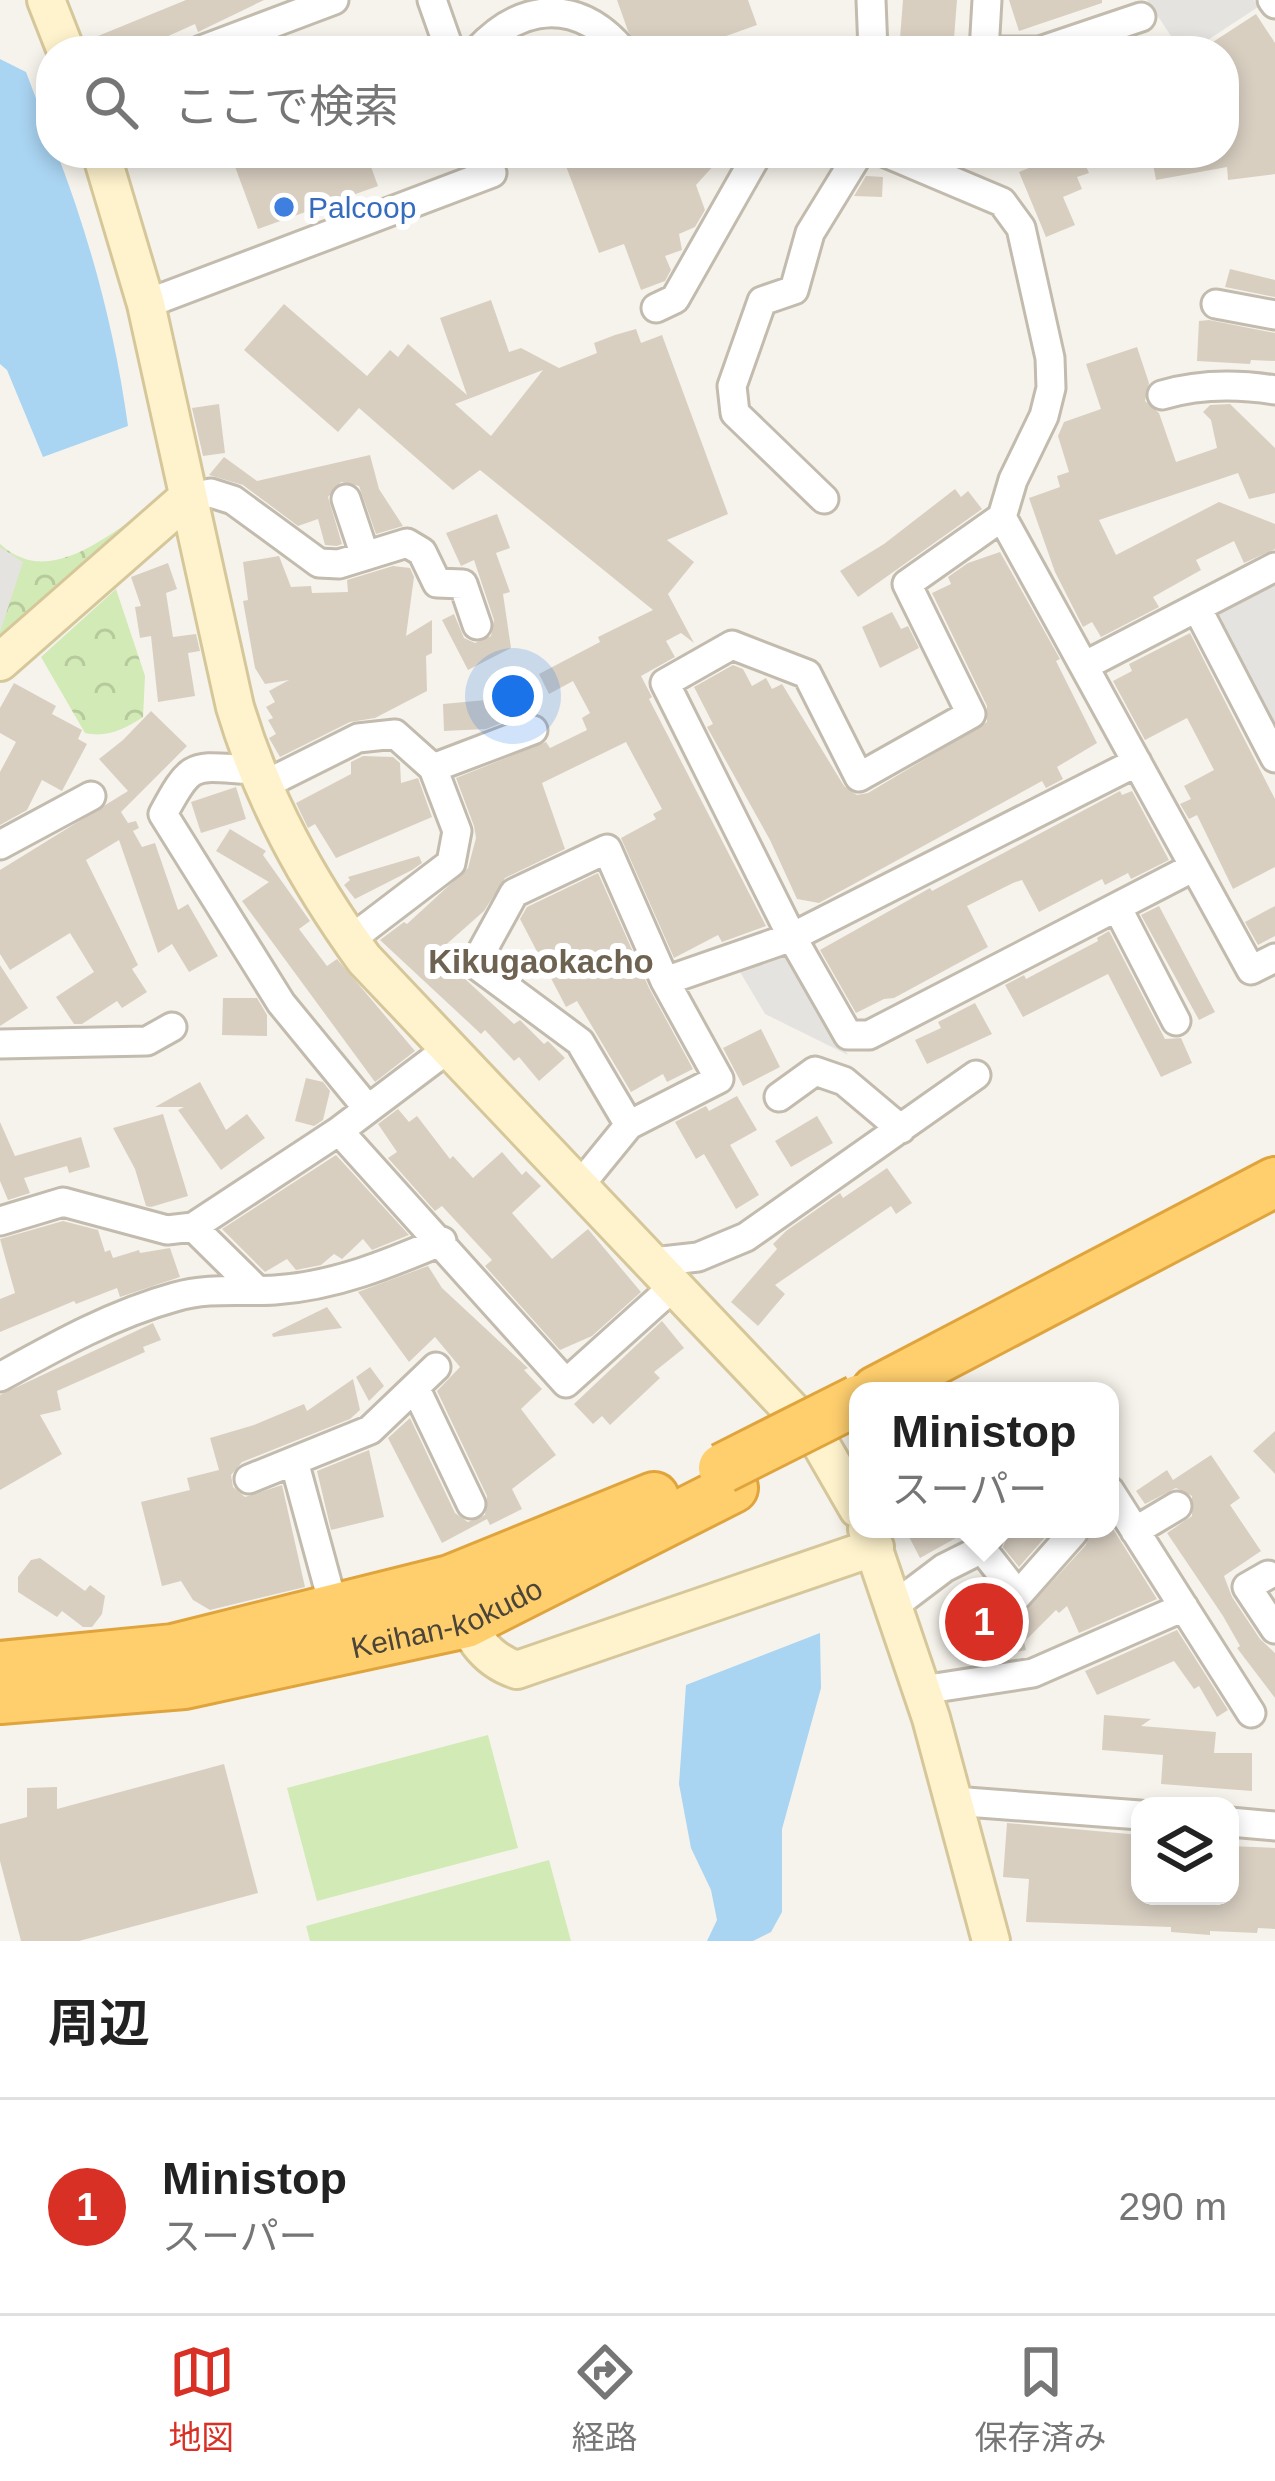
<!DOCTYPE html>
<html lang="ja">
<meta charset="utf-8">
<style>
:root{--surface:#fff;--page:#f6f6f6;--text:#222;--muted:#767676;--line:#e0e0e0;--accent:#d93025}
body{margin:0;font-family:Helvetica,"Noto Sans JP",sans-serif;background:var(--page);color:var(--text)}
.controls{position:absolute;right:36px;bottom:36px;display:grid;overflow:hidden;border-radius:24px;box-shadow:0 6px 18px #0003}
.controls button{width:108px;height:108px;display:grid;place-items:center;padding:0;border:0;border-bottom:3px solid var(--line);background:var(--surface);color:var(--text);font:60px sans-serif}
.you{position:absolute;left:513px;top:696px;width:42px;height:42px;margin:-30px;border:9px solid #fff;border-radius:50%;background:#1a73e8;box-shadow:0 0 0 18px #1a73e833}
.badge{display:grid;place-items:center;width:78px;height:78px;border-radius:50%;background:var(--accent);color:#fff;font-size:39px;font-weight:700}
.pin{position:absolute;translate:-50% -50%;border:6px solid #fff;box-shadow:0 3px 12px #0006}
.popup{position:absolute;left:849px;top:1382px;width:270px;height:156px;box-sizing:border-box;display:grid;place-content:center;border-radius:24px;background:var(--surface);filter:drop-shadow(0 3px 9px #0005);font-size:39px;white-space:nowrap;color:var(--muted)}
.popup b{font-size:45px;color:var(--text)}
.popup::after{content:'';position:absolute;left:50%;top:100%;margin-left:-24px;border:24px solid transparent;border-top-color:var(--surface)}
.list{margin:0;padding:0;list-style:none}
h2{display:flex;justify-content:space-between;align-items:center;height:156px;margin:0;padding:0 48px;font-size:51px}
h2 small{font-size:39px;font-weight:400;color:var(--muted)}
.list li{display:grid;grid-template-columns:78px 1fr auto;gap:36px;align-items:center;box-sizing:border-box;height:216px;padding:0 48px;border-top:3px solid var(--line)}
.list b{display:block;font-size:45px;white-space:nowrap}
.list p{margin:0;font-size:39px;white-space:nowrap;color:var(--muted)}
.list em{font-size:39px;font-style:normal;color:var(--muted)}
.icon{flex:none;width:66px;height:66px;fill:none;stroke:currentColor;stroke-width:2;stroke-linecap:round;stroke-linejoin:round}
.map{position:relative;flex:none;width:1275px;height:1941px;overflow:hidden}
.search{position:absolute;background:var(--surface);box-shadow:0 6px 18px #0003;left:36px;right:36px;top:36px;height:132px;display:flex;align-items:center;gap:30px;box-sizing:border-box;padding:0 42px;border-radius:48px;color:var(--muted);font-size:45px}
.sheet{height:372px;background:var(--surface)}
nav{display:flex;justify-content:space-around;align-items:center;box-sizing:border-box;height:168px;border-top:3px solid var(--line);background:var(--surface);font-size:33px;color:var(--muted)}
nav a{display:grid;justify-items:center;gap:6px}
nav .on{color:var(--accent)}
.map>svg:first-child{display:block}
.park{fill:url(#park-crowns)}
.garden{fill:#d2eab5}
.parking{fill:#e5e3e0}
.water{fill:#a9d4f2}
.building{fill:#d8cfc1;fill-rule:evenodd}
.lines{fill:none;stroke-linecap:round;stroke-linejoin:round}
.street-casing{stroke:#c2bbae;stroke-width:33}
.secondary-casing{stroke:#d6c79b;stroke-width:42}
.highway-casing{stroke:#e0a43c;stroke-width:54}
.street{stroke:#fff;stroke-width:27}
.secondary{stroke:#fff3cd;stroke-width:36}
.highway{stroke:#ffcf6e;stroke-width:48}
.highway-bridge-casing{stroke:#e0a43c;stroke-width:54;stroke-linecap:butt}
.highway-bridge{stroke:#ffcf6e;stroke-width:48}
.shop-dot{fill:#3f7fe0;stroke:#fff;stroke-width:4.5}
.labels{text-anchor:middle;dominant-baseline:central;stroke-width:12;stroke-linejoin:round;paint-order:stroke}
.shop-label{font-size:30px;fill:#366cbe;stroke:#fff;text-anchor:start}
.street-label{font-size:30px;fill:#4b4439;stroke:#fff}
.neighbourhood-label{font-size:33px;font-weight:bold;fill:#6e6250;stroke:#fff}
</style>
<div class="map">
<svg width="1275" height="1941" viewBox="0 0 1275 1941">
<defs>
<pattern id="park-crowns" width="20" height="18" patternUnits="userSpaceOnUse" patternTransform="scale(3)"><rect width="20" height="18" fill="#d2eab5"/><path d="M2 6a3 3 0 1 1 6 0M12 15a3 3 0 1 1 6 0" fill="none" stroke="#b6ca9c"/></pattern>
</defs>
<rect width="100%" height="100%" fill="#f6f3ec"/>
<path class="park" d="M 159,502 L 0,647 L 0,544 C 51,591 111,531 159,502 Z
M 116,589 L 145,676 L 143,717 C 125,729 107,738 85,733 L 41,657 Z"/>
<path class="garden" d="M 488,1735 L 518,1848 L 317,1901 L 287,1788 Z
M 549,1860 L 571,1941 L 310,1941 L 306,1926 Z"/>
<path class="parking" d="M 1147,0 L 1254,0 L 1258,7 L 1191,51 L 1181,51 Z
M 0,547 L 23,562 L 0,632 Z
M 1275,583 L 1275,739 L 1211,615 Z
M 782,957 L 788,957 L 798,968 L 848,1055 L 765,1014 L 740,972 Z"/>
<path class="water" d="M 0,59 L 26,72 L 51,138 L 51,153 L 57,153 C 91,242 115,331 128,426 L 43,457 L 7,370 L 0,364 Z
M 820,1633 L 821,1688 L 782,1829 L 782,1912 L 771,1932 L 753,1941 L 707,1941 L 717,1920 L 711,1890 L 691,1848 L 679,1784 L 686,1685 Z"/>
<path class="building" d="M 186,0 L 264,0 L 198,32 L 195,24 L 135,51 L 104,51 L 98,36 Z
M 617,0 L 748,0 L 757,25 L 684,51 L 659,51 L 657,43 L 641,49 L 628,31 Z
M 903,0 L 957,0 L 953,51 L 899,51 Z
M 1009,0 L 1102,0 L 1102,3 L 1019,31 Z
M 1256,14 L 1275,43 L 1275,174 L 1228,180 L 1227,167 L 1156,180 L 1151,153 L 1224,153 L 1224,51 L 1199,51 Z
M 230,153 L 366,153 L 378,186 L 258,229 Z
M 561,153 L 725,153 L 696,185 L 705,210 L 695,227 L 679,234 L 682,250 L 665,256 L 671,270 L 665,281 L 641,290 L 624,244 L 599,253 Z
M 1066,153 L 1080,153 L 1089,173 L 1077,177 L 1082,189 L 1063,197 L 1075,225 L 1046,237 L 1019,172 Z
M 866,176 L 883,177 L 882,197 L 854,196 Z
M 1230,269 L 1275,280 L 1275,297 L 1225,287 Z
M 491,300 L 509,352 L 521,348 L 559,368 L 597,353 L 594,343 L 615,335 L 636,329 L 641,343 L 662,335 L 728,514 L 667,540 L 694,562 L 668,594 L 694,643 L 681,633 L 666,641 L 675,657 L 641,676 L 652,697 L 649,699 L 766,926 L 722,942 L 718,935 L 674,958 L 621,838 L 656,819 L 653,814 L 662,809 L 626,742 L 542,783 L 565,849 L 505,878 L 484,911 L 440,950 L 457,965 L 464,978 L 514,1024 L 520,1020 L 544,1044 L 548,1041 L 565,1058 L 539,1081 L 519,1057 L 514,1061 L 485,1030 L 481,1034 L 380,940 L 404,922 L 407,924 L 468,868 L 476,838 L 474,826 L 456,778 L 546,742 L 550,748 L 587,730 L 582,718 L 590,713 L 573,681 L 549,694 L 539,674 L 600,642 L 598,637 L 653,610 L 480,470 L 453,490 L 359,408 L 338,432 L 244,350 L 284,304 L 367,376 L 390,350 L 398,357 L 408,344 L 467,395 L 440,318 ZM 543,370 L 491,436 L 455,404 L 471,398 Z
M 1209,320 L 1275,333 L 1275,361 L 1251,360 L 1250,364 L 1197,361 L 1199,321 Z
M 1137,347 L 1149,383 L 1145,401 L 1159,413 L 1176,462 L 1217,448 L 1211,420 L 1203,412 L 1210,405 L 1230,404 L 1275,448 L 1275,493 L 1249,499 L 1238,473 L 1099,520 L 1116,555 L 1219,502 L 1275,524 L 1275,549 L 1244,563 L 1234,541 L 1196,560 L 1201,570 L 1153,597 L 1159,607 L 1101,637 L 1092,622 L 1083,627 L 1055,572 L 1029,498 L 1060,487 L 1057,476 L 1069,472 L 1058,436 L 1064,422 L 1101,409 L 1086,364 Z
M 219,404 L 225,453 L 203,456 L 192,408 Z
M 370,455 L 379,489 L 403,526 L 376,534 L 359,486 L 341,482 L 328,497 L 342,544 L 337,546 L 325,545 L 318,519 L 298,526 L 243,485 L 209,475 L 224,457 L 257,481 Z
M 955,489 L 961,497 L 968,491 L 982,509 L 858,597 L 840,571 L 884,544 Z
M 497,514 L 510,548 L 496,553 L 510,592 L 503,594 L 511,648 L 468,670 L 442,620 L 454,614 L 464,638 L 475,643 L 491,636 L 494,620 L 474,560 L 461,566 L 446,533 Z
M 1000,552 L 1060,659 L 1056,661 L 1097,743 L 1057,767 L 1063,779 L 1046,788 L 1042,781 L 819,903 L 797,899 L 770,840 L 707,727 L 713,724 L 694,687 L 733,665 L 743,669 L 752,686 L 766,678 L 772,689 L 782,684 L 844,786 L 857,795 L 868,793 L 987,722 L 987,706 L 932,593 L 951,584 L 948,577 L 968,563 Z
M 279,556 L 291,587 L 311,586 L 312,593 L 348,592 L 347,580 L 393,566 L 410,568 L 414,577 L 406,636 L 432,620 L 432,653 L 426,656 L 427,691 L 375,718 L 350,722 L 280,757 L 269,738 L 276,734 L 268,720 L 273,718 L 266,707 L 275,702 L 269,691 L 289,680 L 265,684 L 255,668 L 243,601 L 248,600 L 243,562 Z
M 168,563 L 177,589 L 166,593 L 173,637 L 196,634 L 200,651 L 188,653 L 195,696 L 158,702 L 151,636 L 140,638 L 135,607 L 141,606 L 131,577 Z
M 892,612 L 901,629 L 908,626 L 919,648 L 880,668 L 862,627 Z
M 1190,633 L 1275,799 L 1275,867 L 1233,889 L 1197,815 L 1189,819 L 1180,804 L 1191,799 L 1184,786 L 1214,770 L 1187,718 L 1145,740 L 1113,681 L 1132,671 L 1129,664 Z
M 14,683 L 56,706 L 52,714 L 82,730 L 78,739 L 87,744 L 62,791 L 42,780 L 27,810 L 0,825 L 0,772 L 16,742 L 0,733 L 0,708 Z
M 519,697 L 522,715 L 486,729 L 444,731 L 443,704 Z
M 151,711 L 187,746 L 121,812 L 128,823 L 136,821 L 139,828 L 133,831 L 142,847 L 155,843 L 178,910 L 188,904 L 218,956 L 189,972 L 172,944 L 158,953 L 119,840 L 86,860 L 138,965 L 132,969 L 147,992 L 122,1008 L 117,1001 L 82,1024 L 74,1024 L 56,997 L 94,972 L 70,933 L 10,970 L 0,954 L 0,870 L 128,791 L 99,759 L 123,740 Z
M 363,756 L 393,757 L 400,763 L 401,783 L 418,778 L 432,817 L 336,858 L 315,824 L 308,828 L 296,803 L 351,774 L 351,762 Z
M 236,787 L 246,819 L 201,833 L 191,802 Z
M 1120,791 L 1122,795 L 1132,791 L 1169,860 L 1131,879 L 1128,873 L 1105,885 L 1102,879 L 1039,912 L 1022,880 L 1013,883 L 967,906 L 988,947 L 894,998 L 884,999 L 856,1013 L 820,950 L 930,888 L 932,891 Z
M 230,829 L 266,851 L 263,855 L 310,921 L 299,929 L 327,966 L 337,959 L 415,1051 L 375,1082 L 242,901 L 269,882 L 216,851 Z
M 419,856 L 422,863 L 412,870 L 355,899 L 344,885 L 350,880 L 348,877 Z
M 598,873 L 649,988 L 693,1069 L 667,1082 L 663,1074 L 631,1092 L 577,1001 L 566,1007 L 520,919 L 527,907 Z
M 1159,906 L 1215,1012 L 1199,1020 L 1141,915 Z
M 1275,906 L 1275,936 L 1258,945 L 1245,922 Z
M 1109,931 L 1165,1039 L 1181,1038 L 1192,1063 L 1161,1077 L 1108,974 L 1023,1017 L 1005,985 L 1024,975 L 1026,979 L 1098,941 L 1097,938 Z
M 0,965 L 28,1008 L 0,1026 Z
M 223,998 L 257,998 L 267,1015 L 267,1036 L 222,1035 Z
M 975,1003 L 992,1034 L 927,1064 L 915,1040 L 941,1028 L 938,1022 Z
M 761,1029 L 780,1067 L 743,1086 L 723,1048 Z
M 306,1078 L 323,1082 L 330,1091 L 323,1120 L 314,1126 L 295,1121 Z
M 200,1082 L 226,1130 L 247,1114 L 265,1138 L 221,1170 L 178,1110 L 184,1107 L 155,1107 Z
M 737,1096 L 757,1130 L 730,1145 L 759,1195 L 736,1209 L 704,1154 L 696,1159 L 675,1122 L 706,1106 L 709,1111 Z
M 398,1109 L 409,1122 L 417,1116 L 450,1159 L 453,1156 L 473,1178 L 502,1152 L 522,1175 L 526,1171 L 541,1186 L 512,1213 L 552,1259 L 588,1229 L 641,1292 L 592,1336 L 560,1350 L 485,1266 L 492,1260 L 442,1206 L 435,1211 L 388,1158 L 397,1152 L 378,1124 Z
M 163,1114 L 188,1196 L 151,1207 L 146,1206 L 135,1169 L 113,1128 Z
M 817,1116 L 833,1143 L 791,1167 L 775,1141 Z
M 0,1122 L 15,1156 L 81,1137 L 90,1167 L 69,1173 L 67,1166 L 24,1178 L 30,1193 L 8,1200 L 0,1181 Z
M 336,1155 L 409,1235 L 372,1250 L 363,1239 L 342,1259 L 334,1254 L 321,1265 L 296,1270 L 287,1259 L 265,1272 L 222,1229 Z
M 887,1168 L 912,1203 L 896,1214 L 891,1206 L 775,1285 L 785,1294 L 758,1326 L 731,1302 L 777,1249 L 773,1244 L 786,1231 L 840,1193 L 843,1198 Z
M 63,1221 L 98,1230 L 105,1252 L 110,1250 L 113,1258 L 139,1250 L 140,1253 L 170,1248 L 180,1277 L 120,1297 L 117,1288 L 76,1304 L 74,1301 L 0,1332 L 0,1299 L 15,1293 L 0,1239 Z
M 428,1266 L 442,1288 L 528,1368 L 524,1370 L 542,1389 L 521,1409 L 556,1455 L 512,1489 L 522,1509 L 490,1525 L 487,1519 L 442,1543 L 388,1438 L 410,1418 L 455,1513 L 468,1522 L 485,1515 L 487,1496 L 437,1391 L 460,1367 L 435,1337 L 409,1362 L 358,1292 Z
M 327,1307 L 342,1328 L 273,1337 L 272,1334 Z
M 662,1321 L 684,1348 L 654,1372 L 660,1378 L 610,1425 L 602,1416 L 593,1424 L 574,1404 Z
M 153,1323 L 161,1340 L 143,1347 L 145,1352 L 57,1391 L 61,1410 L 40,1415 L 62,1454 L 0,1490 L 0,1395 Z
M 370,1367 L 384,1386 L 369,1401 L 356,1377 Z
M 353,1379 L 360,1410 L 350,1419 L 242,1462 L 231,1475 L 233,1487 L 245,1497 L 282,1485 L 305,1587 L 210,1610 L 193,1600 L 181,1581 L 162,1586 L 141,1502 L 190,1490 L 187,1478 L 219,1470 L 210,1438 L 254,1425 L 304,1404 L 307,1411 Z
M 1275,1431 L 1275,1474 L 1253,1451 Z
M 369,1450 L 384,1517 L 331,1530 L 317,1471 Z
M 1211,1455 L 1240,1498 L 1230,1505 L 1261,1551 L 1224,1576 L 1232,1597 L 1260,1639 L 1275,1653 L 1275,1698 L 1237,1648 L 1240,1646 L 1223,1616 L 1167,1533 L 1192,1516 L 1192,1496 L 1176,1488 L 1145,1504 L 1136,1491 L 1167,1470 L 1173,1480 Z
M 905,1529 L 972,1529 L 920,1558 Z
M 1010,1529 L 1052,1529 L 1019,1567 L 1003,1547 Z
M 1090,1529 L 1113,1529 L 1157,1599 L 1079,1633 L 1067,1606 L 1059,1613 L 1056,1610 L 1024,1642 L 1026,1650 L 983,1660 L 965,1581 L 982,1578 L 1005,1607 L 1024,1612 L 1086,1545 Z
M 40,1558 L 85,1591 L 90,1585 L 105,1596 L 102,1614 L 92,1627 L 83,1627 L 62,1611 L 57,1617 L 18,1592 L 18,1577 L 31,1560 Z
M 1177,1630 L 1228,1710 L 1217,1717 L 1199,1686 L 1194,1689 L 1174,1661 L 1097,1695 L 1085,1671 Z
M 1104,1715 L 1151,1719 L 1141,1726 L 1216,1732 L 1214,1753 L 1252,1753 L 1252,1791 L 1161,1784 L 1163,1755 L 1102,1750 Z
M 224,1764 L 258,1893 L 79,1941 L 21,1941 L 0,1861 L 0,1824 L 27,1817 L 27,1788 L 57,1787 L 57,1809 Z
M 1007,1823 L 1140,1835 L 1140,1896 L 1230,1901 L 1230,1846 L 1275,1848 L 1275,1929 L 1258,1928 L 1257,1933 L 1210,1931 L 1210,1935 L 1171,1932 L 1171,1927 L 1026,1922 L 1029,1879 L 1003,1877 Z"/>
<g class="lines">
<defs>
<path id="street" d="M 432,0 L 450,51
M 871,0 L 873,51
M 1272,0 L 1275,4
M 199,51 L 334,0
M 477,51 C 524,0 580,0 623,51
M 984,51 L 987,0
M 987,51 L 1040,51 L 1141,17
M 886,153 L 1002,202 L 1021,228 L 1050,358 L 1051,388 L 1044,416 L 1013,480 L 1002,517 L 907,584 L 971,714 L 859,777 L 807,674 L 732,645 L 665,683 L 792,937 L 848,1035 L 869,1035 L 1194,867
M 146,304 L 492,173 L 485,153
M 1216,304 L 1275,315
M 656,308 L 675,299 L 758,153
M 1162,395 C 1199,384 1237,384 1275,390
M 187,498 L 211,493 L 233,500 L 319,563 L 339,564 L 407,543 L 422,552 L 437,583 L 463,584 L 477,625
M 346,499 L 365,556
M 824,499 L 735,413 L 732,386 L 762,301 L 794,290 L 810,233 L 859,153
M 1002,517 L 1251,970 L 1275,958
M 1197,608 L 1275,758
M 1084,666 L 1275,567
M 254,770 C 193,767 193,758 163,814 L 281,1003 L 368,1109
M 262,786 L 358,738 L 395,734 L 433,768
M 0,845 L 91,796
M 1117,907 L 1176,1021
M 350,940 L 451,863 L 457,831 L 433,768 L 533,730
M 665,981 L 792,937 L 1137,762
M 0,1044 L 147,1041 L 172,1027
M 779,1097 L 815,1071 L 844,1081 L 901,1129
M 339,1131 L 566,1383 L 674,1286
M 580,1185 L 629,1125 L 719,1079 L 665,981 L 607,849 L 514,893 L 475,964 L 580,1042 L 629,1125
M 0,1221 L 63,1202 L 167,1230 L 193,1227 L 339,1131 L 449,1048
M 193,1227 L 256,1289
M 653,1262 L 698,1257 L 746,1237 L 976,1075
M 0,1377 C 56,1346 113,1314 175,1297 C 209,1287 241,1292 275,1290 C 335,1286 388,1264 442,1241
M 415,1387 L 471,1504
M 294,1461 L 334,1608
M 249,1479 L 370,1430 L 436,1367
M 1110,1491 L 1251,1713
M 1135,1531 L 1177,1506
M 982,1549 L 1018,1595 L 1073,1533
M 1268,1575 L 1247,1587 L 1275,1629
M 895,1605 L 944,1568 L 982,1549 L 992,1529
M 922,1690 L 1033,1673 L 1184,1607
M 953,1801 L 1140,1815
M 1230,1822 L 1275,1826"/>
<path id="secondary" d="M 46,0 L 66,51
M 101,153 L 146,304 L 235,707 C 263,800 307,880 364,959 L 816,1436 L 858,1509
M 0,662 L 187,498
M 867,1529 L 931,1718 L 991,1941
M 457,1599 C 469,1632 483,1659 517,1670 L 875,1547"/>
<g id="highway">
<path d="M 876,1391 L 1275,1182"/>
<path d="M 0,1666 L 173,1649 L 450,1580 L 654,1497"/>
<path id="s1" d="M 0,1699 L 184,1684 L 466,1623 L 733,1488"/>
</g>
</defs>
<use href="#street" class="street-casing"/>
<use href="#secondary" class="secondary-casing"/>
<use href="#highway" class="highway-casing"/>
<use href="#street" class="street"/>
<use href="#secondary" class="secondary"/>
<use href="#highway" class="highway"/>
<defs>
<path id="highway-bridge" d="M 723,1468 L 858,1400"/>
</defs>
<use href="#highway-bridge" class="highway-bridge-casing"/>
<use href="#highway-bridge" class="highway-bridge"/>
</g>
<circle class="shop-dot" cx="284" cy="207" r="12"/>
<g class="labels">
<g class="shop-label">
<text x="308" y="207">Palcoop</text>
</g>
<g class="street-label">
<text stroke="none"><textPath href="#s1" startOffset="456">Keihan-kokudo</textPath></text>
</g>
<g class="neighbourhood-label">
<text x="541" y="961">Kikugaokacho</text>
</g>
</g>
</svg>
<div class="controls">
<button><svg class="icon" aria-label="layers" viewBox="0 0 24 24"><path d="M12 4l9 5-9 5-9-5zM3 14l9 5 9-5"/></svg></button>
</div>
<div class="you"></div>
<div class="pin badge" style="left:984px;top:1622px">1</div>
<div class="popup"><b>Ministop</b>スーパー</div>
<div class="search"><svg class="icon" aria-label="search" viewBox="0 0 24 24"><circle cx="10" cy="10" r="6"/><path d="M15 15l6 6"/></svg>ここで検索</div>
</div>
<section class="sheet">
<h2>周辺<small></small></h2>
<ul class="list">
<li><span class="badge">1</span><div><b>Ministop</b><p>スーパー</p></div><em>290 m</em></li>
</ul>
</section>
<nav>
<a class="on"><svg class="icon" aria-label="map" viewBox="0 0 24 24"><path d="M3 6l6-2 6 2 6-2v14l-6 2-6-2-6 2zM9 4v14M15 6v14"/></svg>地図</a>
<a><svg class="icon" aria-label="directions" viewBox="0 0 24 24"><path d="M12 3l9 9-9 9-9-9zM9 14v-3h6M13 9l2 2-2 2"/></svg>経路</a>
<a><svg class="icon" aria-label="saved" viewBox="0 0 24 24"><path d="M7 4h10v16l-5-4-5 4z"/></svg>保存済み</a>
</nav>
